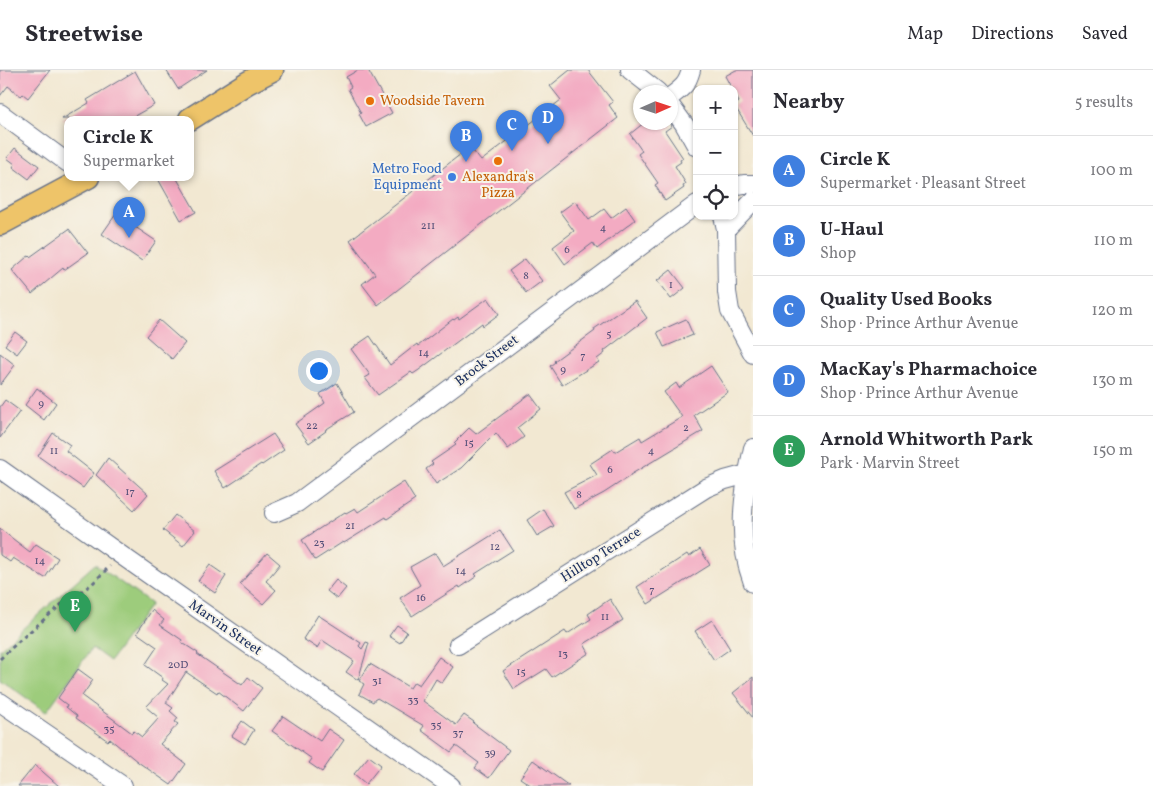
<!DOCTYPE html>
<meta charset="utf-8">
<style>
:root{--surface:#fff;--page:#f2f2f3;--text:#2b2b33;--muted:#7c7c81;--line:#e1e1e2;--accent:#d1495b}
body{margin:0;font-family:Vollkorn,serif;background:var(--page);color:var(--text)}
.controls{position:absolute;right:15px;top:15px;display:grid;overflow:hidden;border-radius:10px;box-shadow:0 1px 4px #0004}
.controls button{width:45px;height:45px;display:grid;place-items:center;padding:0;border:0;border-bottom:1px solid var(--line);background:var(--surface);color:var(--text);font:25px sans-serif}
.compass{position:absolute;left:633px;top:15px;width:45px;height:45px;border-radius:50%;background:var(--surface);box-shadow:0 1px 4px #0004;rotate:87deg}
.you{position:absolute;left:318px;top:300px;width:18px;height:18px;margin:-12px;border:4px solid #fff;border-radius:50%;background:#1a73e8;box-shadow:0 0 0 8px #1a73e833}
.badge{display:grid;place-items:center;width:32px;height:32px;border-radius:50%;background:var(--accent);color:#fff;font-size:16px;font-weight:700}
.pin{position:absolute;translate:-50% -41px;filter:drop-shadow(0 1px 2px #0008)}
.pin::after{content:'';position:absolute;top:26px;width:18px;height:15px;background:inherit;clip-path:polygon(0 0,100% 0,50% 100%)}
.popup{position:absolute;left:64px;top:46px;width:130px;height:65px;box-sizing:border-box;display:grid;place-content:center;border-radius:10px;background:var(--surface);filter:drop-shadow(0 1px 4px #0005);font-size:16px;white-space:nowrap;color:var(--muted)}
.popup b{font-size:19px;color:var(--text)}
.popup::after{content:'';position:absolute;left:50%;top:100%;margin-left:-10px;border:10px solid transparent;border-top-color:var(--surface)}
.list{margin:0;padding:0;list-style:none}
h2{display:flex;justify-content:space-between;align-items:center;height:65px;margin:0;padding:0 20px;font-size:21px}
h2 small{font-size:16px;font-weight:400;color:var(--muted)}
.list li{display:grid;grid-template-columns:32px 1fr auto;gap:15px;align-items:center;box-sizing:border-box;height:70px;padding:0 20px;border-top:1px solid var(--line)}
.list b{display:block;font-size:19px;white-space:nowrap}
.list p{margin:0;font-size:16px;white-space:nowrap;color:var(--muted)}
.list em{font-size:16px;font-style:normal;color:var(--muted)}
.icon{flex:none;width:28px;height:28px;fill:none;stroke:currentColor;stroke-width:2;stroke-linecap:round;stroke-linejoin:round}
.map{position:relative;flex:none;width:753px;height:716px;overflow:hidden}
header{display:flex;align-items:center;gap:30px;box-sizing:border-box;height:70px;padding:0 25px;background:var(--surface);border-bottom:1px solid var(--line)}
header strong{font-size:24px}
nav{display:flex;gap:28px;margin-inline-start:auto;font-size:18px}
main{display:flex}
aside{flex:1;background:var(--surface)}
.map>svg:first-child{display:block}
.green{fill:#9dcc7b;stroke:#5c7e6c}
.building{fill:#f3abc2}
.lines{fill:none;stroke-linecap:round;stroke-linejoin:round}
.minor-casing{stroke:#667087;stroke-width:20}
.major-casing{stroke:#667087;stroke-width:25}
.path{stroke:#667087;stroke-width:3;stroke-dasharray:4 4;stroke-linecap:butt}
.minor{stroke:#fff;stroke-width:18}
.major{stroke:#eec469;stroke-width:22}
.food-dot{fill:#e8710a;stroke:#f7f3e8;stroke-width:2}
.shop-dot{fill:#3f7fe0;stroke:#f7f3e8;stroke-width:2}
.labels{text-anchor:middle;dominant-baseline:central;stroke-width:4;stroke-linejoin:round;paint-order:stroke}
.number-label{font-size:11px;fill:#514e77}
.food-label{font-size:14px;fill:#c56008;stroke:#f7f3e8;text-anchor:start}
.shop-label{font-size:14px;fill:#366cbe;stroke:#f7f3e8;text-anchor:end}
.street-label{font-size:14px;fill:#1b2f5e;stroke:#f7f3e8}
</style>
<header>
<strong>Streetwise</strong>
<nav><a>Map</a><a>Directions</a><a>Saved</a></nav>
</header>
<main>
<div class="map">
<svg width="753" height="716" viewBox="0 0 753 716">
<rect width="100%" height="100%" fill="#f7f3e8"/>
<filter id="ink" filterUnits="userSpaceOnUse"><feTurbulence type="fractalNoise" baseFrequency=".02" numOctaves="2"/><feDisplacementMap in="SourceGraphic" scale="10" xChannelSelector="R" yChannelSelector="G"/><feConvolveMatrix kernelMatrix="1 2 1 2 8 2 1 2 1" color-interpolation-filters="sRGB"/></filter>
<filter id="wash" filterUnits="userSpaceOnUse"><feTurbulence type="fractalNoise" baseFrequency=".0096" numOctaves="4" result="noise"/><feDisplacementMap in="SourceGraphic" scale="20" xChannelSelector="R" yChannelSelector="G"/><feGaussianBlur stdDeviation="1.12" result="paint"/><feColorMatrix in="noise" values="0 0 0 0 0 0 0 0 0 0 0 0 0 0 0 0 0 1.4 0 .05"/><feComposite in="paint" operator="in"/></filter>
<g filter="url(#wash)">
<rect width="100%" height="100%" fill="#f2e8d2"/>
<path class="green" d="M 95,494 L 151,534 L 110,591 L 92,578 L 46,642 L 0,609 L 0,579 Z"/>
<g id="blocks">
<path class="building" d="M 0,0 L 50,0 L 28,28 L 23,24 L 21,26 L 8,16 L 0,26 Z
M 166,0 L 207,0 L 178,19 Z
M 358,0 L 368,0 L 392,43 L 366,57 L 359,44 L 361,43 L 348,19 L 351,17 L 346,7 Z
M 570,0 L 588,0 L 613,32 L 609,35 L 618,48 L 378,235 L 362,214 L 375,204 L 350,170 L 470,77 L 481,91 L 561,30 L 550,16 Z
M 736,0 L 753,0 L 753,66 L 734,35 L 739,32 L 734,23 L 734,19 L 732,19 L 725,6 Z
M 135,1 L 154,35 L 129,49 L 62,49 L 89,33 L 87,30 Z
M 645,52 L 670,52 L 672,56 L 665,61 L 683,88 L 680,90 L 681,92 L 675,96 L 686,114 L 683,116 L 684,118 L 665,131 L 655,115 L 658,113 L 638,84 L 642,81 L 630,64 Z
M 15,78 L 39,96 L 29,109 L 13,97 L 15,94 L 7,88 Z
M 157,107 L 176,107 L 196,142 L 181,150 Z
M 575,131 L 589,150 L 604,139 L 611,148 L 626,137 L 635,150 L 597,179 L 593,173 L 565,194 L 553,177 L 574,161 L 560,142 Z
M 116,144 L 156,171 L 142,191 L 102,164 Z
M 69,159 L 88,183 L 64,200 L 63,198 L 32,224 L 12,200 L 27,187 L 29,186 L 30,187 Z
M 525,189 L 542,211 L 526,223 L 509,201 Z
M 671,200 L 685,218 L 671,229 L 657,211 Z
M 488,228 L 499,244 L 483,256 L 482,253 L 419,300 L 413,304 L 411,302 L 378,325 L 365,308 L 370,305 L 351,279 L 370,266 L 390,295 L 417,274 L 418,276 L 453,249 L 454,250 L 458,247 L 459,249 Z
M 635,231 L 647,248 L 604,281 L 605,283 L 597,289 L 599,292 L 562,315 L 550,296 L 555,292 L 554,291 L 595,261 L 594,259 Z
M 686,249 L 693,265 L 664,277 L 657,262 Z
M 159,250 L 185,273 L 172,289 L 146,266 Z
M 15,262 L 27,271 L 17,284 L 5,275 Z
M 0,283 L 15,295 L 0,315 Z
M 711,296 L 728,322 L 694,345 L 703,361 L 630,405 L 630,406 L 604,423 L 574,439 L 564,422 L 597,405 L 590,394 L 613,379 L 615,382 L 640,367 L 642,371 L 682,347 L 664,322 L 676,313 L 679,318 Z
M 337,313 L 354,342 L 325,360 L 326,361 L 309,373 L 295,354 L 325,333 L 320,324 Z
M 37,318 L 56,333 L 44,350 L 25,335 Z
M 530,324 L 541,339 L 517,358 L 524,367 L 508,379 L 496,363 L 461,398 L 436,414 L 426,399 L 433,394 L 431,392 L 456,375 L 454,373 L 469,358 L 476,364 Z
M 5,330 L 20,341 L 0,368 L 0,337 Z
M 53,363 L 70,375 L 66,381 L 94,403 L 83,418 L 38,386 Z
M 273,364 L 284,380 L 262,395 L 261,394 L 225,418 L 214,401 Z
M 108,388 L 148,424 L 134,440 L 96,405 Z
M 404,412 L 415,430 L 387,449 L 386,447 L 344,473 L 343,472 L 315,490 L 302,470 L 345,442 L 346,443 L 355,438 L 358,442 Z
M 543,439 L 554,456 L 537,466 L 527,450 Z
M 175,445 L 195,461 L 183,476 L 163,460 Z
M 0,459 L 30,482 L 36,474 L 58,488 L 45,508 L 13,488 L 10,492 L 0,485 Z
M 500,460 L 513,480 L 475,504 L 477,506 L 460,518 L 459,516 L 412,546 L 400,528 L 420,515 L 410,497 L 435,483 L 443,496 Z
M 700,479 L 710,495 L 648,534 L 637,517 L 687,484 L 689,487 Z
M 267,483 L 280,494 L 266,511 L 276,520 L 263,534 L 240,514 Z
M 210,495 L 226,506 L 215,523 L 198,511 Z
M 336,510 L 346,518 L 337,529 L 327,521 Z
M 610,529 L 623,550 L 584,574 L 589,583 L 552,607 L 546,599 L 514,619 L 503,601 L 565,561 L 567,564 L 591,549 L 588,544 Z
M 152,540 L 164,550 L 160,555 L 182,570 L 181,572 L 198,583 L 197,584 L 242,615 L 248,607 L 262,618 L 244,641 L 218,621 L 217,623 L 186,602 L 166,633 L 173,638 L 170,641 L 178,648 L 175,652 L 178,654 L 160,674 L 186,694 L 171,715 L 138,692 L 110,669 L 108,671 L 76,648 L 77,646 L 66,637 L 67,635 L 58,628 L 78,599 L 93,610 L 82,626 L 132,663 L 134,661 L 142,667 L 159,648 L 146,637 L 168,614 L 162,610 L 163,608 L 145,595 L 157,577 L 137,563 Z
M 318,545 L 361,573 L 359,576 L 362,579 L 366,572 L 369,573 L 358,610 L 346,602 L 354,591 L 322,570 L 317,578 L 303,569 Z
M 712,550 L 730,579 L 714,590 L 695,561 Z
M 397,555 L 407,562 L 400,573 L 389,566 Z
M 439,587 L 453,597 L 442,613 L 436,609 L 423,631 L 456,655 L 464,645 L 474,652 L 473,653 L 509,680 L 489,708 L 475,698 L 479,693 L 456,676 L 451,682 L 421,660 L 424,656 L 377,628 L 376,629 L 375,629 L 373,632 L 359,624 L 364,614 L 359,611 L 370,594 L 410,618 L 414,612 L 419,615 Z
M 753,607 L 753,648 L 733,623 Z
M 283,646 L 320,671 L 328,659 L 344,670 L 322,702 L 309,693 L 312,689 L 272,661 Z
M 242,651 L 254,660 L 245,674 L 232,666 Z
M 369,686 L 381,695 L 366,714 L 354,704 Z
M 533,690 L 569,716 L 532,716 L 520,708 Z
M 35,695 L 59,716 L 18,716 Z"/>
</g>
</g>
<g filter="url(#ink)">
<use href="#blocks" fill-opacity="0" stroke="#667087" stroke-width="1"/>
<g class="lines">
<defs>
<path id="minor" d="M 630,0 L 658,22
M 670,27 C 682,18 687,15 691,0
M 670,35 L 684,54 L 697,77
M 0,43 L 68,93
M 734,116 L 744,114 L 753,114
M 723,146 L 726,159 L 727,222 L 730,241 L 753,284
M 726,159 L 753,131
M 753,378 C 743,423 736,468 753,513
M 0,399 L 121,485 L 451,716
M 274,443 L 297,433 L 697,134
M 458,575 L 706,418 L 725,410 L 747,404
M 0,632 L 123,716"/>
<path id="major" d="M 190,49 L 247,13 L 272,0
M 0,154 L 88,107"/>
</defs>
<use href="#minor" class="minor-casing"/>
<use href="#major" class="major-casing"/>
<path class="path" d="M 0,589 L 19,571 L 62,534 L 91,515 L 110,496"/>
<use href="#minor" class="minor"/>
<use href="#major" class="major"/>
</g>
</g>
<g class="food-dot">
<circle cx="370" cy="31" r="5"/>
<circle cx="498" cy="91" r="5"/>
</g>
<circle class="shop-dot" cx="452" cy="107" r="5"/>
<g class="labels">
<g class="number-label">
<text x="428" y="156">211</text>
<text x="603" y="158">4</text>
<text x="567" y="180">6</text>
<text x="526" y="206">8</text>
<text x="671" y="215">1</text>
<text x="609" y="264">5</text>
<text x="424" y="283">14</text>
<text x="583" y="286">7</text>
<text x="563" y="300">9</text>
<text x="41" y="334">9</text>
<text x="312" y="356">22</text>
<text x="686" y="358">2</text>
<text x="469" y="373">15</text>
<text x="54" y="381">11</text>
<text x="651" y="381">4</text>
<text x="610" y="400">6</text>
<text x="130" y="422">17</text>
<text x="579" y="425">8</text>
<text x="350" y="456">21</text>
<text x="319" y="473">23</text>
<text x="495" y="477">12</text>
<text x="40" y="491">14</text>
<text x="461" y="501">14</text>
<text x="652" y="520">7</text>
<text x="421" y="528">16</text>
<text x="605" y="547">11</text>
<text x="563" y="584">13</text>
<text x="178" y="595">20D</text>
<text x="521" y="602">15</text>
<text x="377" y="611">31</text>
<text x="413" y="630">33</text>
<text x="436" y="655">35</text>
<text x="109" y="659">35</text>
<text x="458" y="663">37</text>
<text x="490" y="683">39</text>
</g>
<g class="food-label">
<text x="380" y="31">Woodside Tavern</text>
<text x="498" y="107" text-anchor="middle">Alexandra's<tspan x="498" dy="16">Pizza</tspan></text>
</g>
<g class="shop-label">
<text x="442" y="99">Metro Food<tspan x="442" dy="16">Equipment</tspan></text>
</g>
<g class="street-label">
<text transform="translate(487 291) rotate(-37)">Brock Street</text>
<text transform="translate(601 485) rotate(-32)">Hilltop Terrace</text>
<text transform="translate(225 558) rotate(35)">Marvin Street</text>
</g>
</g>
</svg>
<div class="controls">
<button>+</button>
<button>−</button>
<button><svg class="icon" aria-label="locate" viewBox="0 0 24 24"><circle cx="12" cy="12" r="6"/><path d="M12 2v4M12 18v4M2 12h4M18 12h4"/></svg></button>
</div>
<svg class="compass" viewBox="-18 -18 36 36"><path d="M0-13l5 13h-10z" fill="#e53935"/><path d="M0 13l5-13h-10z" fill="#7c7c81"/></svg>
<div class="you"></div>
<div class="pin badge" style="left:129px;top:168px;background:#3f7fe0">A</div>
<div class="popup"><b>Circle K</b>Supermarket</div>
<div class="pin badge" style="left:466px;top:92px;background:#3f7fe0">B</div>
<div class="pin badge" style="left:512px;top:81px;background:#3f7fe0">C</div>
<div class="pin badge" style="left:548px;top:74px;background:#3f7fe0">D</div>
<div class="pin badge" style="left:75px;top:562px;background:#2e9e5b">E</div>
</div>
<aside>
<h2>Nearby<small>5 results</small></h2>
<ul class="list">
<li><span class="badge" style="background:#3f7fe0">A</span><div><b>Circle K</b><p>Supermarket · Pleasant Street</p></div><em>100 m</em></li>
<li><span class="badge" style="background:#3f7fe0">B</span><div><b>U-Haul</b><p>Shop</p></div><em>110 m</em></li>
<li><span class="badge" style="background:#3f7fe0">C</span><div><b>Quality Used Books</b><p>Shop · Prince Arthur Avenue</p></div><em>120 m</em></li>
<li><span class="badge" style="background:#3f7fe0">D</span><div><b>MacKay's Pharmachoice</b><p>Shop · Prince Arthur Avenue</p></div><em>130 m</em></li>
<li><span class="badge" style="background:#2e9e5b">E</span><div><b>Arnold Whitworth Park</b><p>Park · Marvin Street</p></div><em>150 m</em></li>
</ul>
</aside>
</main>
